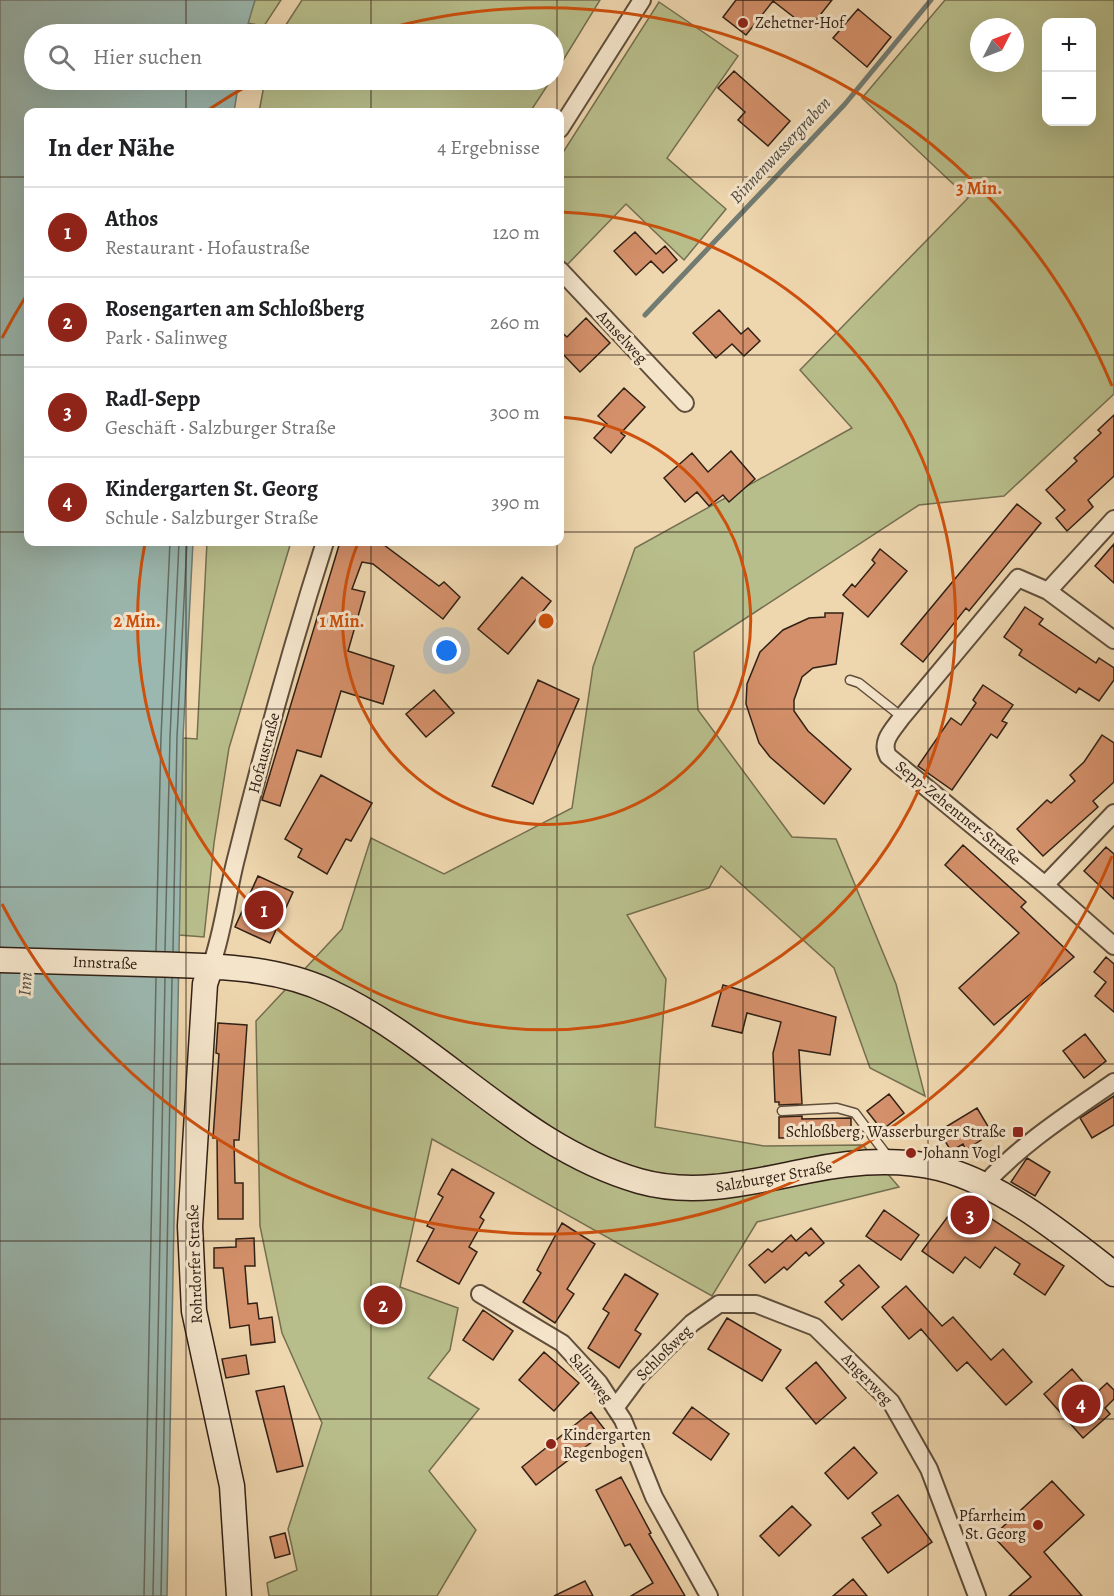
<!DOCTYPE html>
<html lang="de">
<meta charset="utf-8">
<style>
:root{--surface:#fff;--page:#f2f2f2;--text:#202124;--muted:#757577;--line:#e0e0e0;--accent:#8f2418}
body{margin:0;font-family:Alegreya,serif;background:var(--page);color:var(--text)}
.controls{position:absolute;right:18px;top:18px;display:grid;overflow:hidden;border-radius:12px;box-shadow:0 6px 24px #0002}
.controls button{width:54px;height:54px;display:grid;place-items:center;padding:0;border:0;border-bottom:2px solid var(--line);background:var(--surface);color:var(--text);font:30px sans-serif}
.compass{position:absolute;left:970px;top:18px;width:54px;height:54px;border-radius:50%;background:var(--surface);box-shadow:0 6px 24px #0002;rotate:48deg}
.you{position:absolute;left:447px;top:651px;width:21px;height:21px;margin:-15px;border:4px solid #fff;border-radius:50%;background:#1a73e8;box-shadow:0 0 0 9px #1a73e833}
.badge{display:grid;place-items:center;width:39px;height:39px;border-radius:50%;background:var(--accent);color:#fff;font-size:20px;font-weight:700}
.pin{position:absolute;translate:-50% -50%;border:3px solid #fff;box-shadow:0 2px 6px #0006}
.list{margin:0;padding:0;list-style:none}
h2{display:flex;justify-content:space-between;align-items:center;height:78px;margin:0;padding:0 24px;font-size:26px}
h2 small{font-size:20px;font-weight:400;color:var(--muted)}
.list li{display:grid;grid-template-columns:39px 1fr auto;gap:18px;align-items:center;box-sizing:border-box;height:90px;padding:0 24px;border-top:2px solid var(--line)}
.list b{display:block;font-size:22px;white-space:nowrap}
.list p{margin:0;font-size:20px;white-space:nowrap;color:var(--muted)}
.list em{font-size:20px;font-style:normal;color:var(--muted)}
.icon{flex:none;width:33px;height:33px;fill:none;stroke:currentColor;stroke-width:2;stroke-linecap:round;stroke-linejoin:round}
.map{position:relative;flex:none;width:1114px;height:1596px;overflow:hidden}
.search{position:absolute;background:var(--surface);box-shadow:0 6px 24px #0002;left:24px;top:24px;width:540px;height:66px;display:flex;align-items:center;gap:15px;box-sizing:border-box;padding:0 21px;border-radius:33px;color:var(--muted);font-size:22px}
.panel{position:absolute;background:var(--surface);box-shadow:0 6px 24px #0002;left:24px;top:108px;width:540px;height:438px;border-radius:12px}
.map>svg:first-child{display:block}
.green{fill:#b8be8b;stroke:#746f50;stroke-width:1.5;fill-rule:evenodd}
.water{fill:#9bb8b0;stroke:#717b72;stroke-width:1.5}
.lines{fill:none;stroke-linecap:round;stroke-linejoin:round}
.shore{stroke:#666c62;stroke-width:1.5}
.stream{stroke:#717b72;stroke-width:5}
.building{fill:#d4906a;stroke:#312015;stroke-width:1.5}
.lane-casing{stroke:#604e3b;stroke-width:11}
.street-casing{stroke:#604e3b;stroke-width:20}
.secondary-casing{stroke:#312015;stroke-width:27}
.lane{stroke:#f4e4ca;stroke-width:8}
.street{stroke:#f4e4ca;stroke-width:16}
.secondary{stroke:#f4e4ca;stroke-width:24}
.grid{fill:none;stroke:#312015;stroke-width:1.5;stroke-opacity:0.55}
.ring{fill:none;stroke:#cd500d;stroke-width:3}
.poi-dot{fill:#8f2418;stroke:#f4e4ca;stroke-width:2}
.labels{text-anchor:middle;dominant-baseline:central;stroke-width:6;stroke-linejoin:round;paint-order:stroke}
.poi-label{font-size:16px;fill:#312015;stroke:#f4e4ca;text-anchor:start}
.street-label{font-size:16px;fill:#312015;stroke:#f4e4ca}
.water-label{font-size:18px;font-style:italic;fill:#514e44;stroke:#f4e4ca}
.centre{fill:#cd500d;stroke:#f4e4ca;stroke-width:3}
.ring-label{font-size:18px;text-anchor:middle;font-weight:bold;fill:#cd500d;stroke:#f4e4ca;stroke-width:6;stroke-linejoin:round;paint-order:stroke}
</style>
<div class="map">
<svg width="1114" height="1596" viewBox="0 0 1114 1596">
<rect width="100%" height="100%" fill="#eed6ae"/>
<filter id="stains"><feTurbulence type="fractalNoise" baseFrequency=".00333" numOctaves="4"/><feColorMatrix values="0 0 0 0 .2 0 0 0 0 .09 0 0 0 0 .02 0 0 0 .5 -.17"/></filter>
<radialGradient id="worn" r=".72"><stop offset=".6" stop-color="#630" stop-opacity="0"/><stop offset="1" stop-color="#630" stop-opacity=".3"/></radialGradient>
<path class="green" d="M 255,0 L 281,0 L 264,26 L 247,23 Z
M 302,0 L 600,0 L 554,75 L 554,34 L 280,34 Z
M 945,0 L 1114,0 L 1114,394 L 1004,496 L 919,505 L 694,652 L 698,710 L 792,837 L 836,839 L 896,984 L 925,1096 L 870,1068 L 834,968 L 721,866 L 709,888 L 627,915 L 666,979 L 655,1127 L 764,1146 L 863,1145 L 899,1187 L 757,1222 L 712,1296 L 432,1139 L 400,1287 L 458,1308 L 450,1350 L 428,1378 L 479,1409 L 429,1471 L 476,1530 L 437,1596 L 269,1596 L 267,1583 L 297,1570 L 288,1529 L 322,1423 L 282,1333 L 260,1226 L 256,1021 L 342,929 L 371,838 L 444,874 L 572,808 L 593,667 L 635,548 L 852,428 L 800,370 L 968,198 L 862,98 ZM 1046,22 L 1092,22 L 1092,122 L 1046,122 ZM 979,27 L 1015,27 L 1015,63 L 979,63 Z
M 659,2 L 738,56 L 667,158 L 726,209 L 684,260 L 626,204 L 565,267 L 560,262 L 560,157 Z
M 265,80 L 551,80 L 530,112 L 259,112 Z
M 207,542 L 291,542 L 229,748 L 214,843 L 204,937 L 179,935 L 183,738 L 197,739 Z"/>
<path class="water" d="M 0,0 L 255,0 L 245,34 L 34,34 L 34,80 L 239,80 L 234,112 L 28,112 L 28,542 L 193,542 L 183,738 L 167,1596 L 0,1596 Z"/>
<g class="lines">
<path class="shore" d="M 156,951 L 161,737 L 170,542
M 165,951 L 170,737 L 179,542
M 173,951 L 177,737 L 187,542
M 144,1596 L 156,978
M 153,1596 L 165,978
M 161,1596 L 172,978"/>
<path class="stream" d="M 645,315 L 845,104 L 931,0"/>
</g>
<path class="building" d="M 736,0 L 832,0 L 809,29 L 773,1 L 746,35 L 723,17 Z
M 858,9 L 891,37 L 867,67 L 833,38 Z
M 734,71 L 790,121 L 768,146 L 738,120 L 745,112 L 718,88 Z
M 635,232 L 656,254 L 665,246 L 677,260 L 663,273 L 651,261 L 636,275 L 614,251 Z
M 719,310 L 741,334 L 748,328 L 760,341 L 744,356 L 732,344 L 716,358 L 693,333 Z
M 586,318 L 610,343 L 580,372 L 560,351 L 560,331 L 567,337 Z
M 624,388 L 645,407 L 621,433 L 625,436 L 611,453 L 594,438 L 607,424 L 598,416 Z
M 1114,415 L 1114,476 L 1088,500 L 1093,507 L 1067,531 L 1056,518 L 1065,510 L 1046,490 L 1077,461 L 1074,458 L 1101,433 L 1098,430 Z
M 731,451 L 755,479 L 729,502 L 723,495 L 709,506 L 697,492 L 685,502 L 664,478 L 692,453 L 708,472 Z
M 1017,504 L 1041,523 L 969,611 L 966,608 L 923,662 L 901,644 Z
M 340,542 L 380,542 L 439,586 L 444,582 L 460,597 L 443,619 L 373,564 L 362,562 L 352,589 L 365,592 L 348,651 L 394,666 L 383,704 L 341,691 L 321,757 L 297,750 L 280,806 L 262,800 Z
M 1114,544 L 1114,583 L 1095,566 Z
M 880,549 L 907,571 L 868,617 L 843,595 L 852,584 L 855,587 L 875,563 L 872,560 Z
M 522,577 L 551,601 L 508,654 L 478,629 Z
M 1025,607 L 1043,619 L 1039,624 L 1096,663 L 1099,658 L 1114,668 L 1114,680 L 1099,701 L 1079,688 L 1076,693 L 1019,655 L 1022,650 L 1004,637 Z
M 825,613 L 843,613 L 836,664 L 813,668 L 802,677 L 794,700 L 794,711 L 808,731 L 851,769 L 824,804 L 770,757 L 759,743 L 746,704 L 747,684 L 760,652 L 783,630 L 809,618 L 825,617 Z
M 538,680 L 579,699 L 533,804 L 492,786 Z
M 983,685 L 1013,705 L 1002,721 L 1007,723 L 997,738 L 991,734 L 952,790 L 918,766 L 951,718 L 961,725 L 976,703 L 973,700 Z
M 434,690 L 454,713 L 426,737 L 406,714 Z
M 1102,735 L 1114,743 L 1114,782 L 1093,801 L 1098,807 L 1043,856 L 1017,829 L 1047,800 L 1051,803 L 1075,781 L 1070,775 L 1084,762 Z
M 321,775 L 372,803 L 351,841 L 346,839 L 327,874 L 298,857 L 302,849 L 285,839 Z
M 963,845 L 1026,902 L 1021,907 L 1074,957 L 994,1025 L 959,988 L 1019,933 L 945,865 Z
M 1106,847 L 1114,854 L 1114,899 L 1084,871 Z
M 258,876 L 293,892 L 270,943 L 235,927 Z
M 1106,957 L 1114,964 L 1114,1012 L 1095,996 L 1106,982 L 1094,972 Z
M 723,985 L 836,1017 L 830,1055 L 799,1050 L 802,1104 L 779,1105 L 779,1102 L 775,1102 L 773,1053 L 781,1022 L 747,1013 L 742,1033 L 712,1026 Z
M 218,1023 L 247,1025 L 239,1140 L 234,1140 L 235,1183 L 243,1183 L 243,1219 L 218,1219 L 217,1138 L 213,1138 L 219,1054 L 216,1053 Z
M 1085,1034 L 1106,1061 L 1084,1078 L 1063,1051 Z
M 889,1094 L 904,1113 L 882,1130 L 867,1111 Z
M 1114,1096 L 1114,1125 L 1092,1138 L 1080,1118 Z
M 977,1108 L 989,1128 L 978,1135 L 981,1140 L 966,1150 L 963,1144 L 951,1151 L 939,1131 Z
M 802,1116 L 802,1119 L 851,1118 L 851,1137 L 779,1138 L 779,1117 Z
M 1027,1158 L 1050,1172 L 1035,1196 L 1011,1182 Z
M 452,1169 L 494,1193 L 480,1217 L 484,1220 L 469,1247 L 477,1252 L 459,1284 L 417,1261 L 434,1229 L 427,1226 L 443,1197 L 438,1194 Z
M 961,1199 L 1064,1266 L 1045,1295 L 1014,1274 L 1020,1264 L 995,1247 L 980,1268 L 965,1257 L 953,1273 L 922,1251 Z
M 884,1210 L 919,1235 L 901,1260 L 866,1236 Z
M 562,1223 L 595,1244 L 567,1289 L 574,1294 L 555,1323 L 523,1302 L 541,1273 L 537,1270 Z
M 811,1228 L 824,1243 L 809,1256 L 806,1252 L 787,1270 L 784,1267 L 765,1283 L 749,1265 L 768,1249 L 772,1252 L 791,1235 L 796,1241 Z
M 254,1238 L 255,1266 L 245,1266 L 248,1304 L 257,1303 L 259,1319 L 272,1317 L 275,1342 L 251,1345 L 249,1325 L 230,1328 L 223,1268 L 214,1268 L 214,1248 L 236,1247 L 236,1239 Z
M 859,1265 L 879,1287 L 842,1320 L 825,1302 L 844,1285 L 840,1281 Z
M 625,1274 L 658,1294 L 635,1330 L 641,1334 L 619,1368 L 588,1348 L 609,1313 L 603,1309 Z
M 906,1286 L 942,1326 L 953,1317 L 991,1360 L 1003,1349 L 1032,1382 L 1006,1405 L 967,1362 L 957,1371 L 921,1329 L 909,1339 L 882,1307 Z
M 483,1310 L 513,1331 L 493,1360 L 463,1340 Z
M 727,1318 L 781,1350 L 762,1381 L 708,1349 Z
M 544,1352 L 579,1383 L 554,1411 L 519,1380 Z
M 246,1355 L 249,1374 L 226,1378 L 222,1359 Z
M 816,1362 L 846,1398 L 816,1424 L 786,1388 Z
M 1072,1369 L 1094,1395 L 1107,1383 L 1114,1390 L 1114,1399 L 1105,1408 L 1110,1414 L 1083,1438 L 1044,1394 Z
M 284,1386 L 303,1466 L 277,1472 L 256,1391 Z
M 692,1407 L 729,1434 L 711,1460 L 673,1433 Z
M 591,1412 L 606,1431 L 536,1485 L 522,1467 Z
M 854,1447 L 877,1473 L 848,1499 L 825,1473 Z
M 621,1477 L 651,1533 L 649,1534 L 685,1596 L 631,1596 L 653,1583 L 630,1544 L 625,1546 L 596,1490 Z
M 1052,1481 L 1084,1515 L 1044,1552 L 1082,1596 L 1009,1596 L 1031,1577 L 993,1536 Z
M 898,1495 L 932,1542 L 888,1573 L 862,1538 L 881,1525 L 872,1513 Z
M 792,1506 L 811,1525 L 779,1556 L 760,1536 Z
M 285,1533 L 290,1554 L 275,1558 L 270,1537 Z
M 853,1579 L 867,1596 L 833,1596 Z
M 585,1581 L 593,1596 L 554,1596 Z"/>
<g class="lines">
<defs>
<path id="lane" d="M 850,680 L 859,683 L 902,717
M 782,1111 L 837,1108 L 855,1113 L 889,1158"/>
<path id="street" d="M 560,129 L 642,0
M 560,270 L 685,403
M 1048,591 L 1114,519
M 1114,640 L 1048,591 L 1018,578 L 902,717 C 893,730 880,741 888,756 L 1045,885 L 1114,946
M 1045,885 L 1114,813
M 211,966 C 224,930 227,892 237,855 C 263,750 292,645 325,542
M 984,1185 C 1021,1144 1068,1114 1114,1082
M 480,1294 L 562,1343 L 599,1383 L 623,1420 L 654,1497 L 709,1596
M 615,1408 L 638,1377 L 692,1323 L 719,1304 L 756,1304 L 815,1327 L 891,1402 L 929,1469 L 977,1596"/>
<path id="secondary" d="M 0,960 C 49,961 97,963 146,964 C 208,966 272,965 330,992 C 440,1043 520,1147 639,1181 C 695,1197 751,1182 806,1171 C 848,1162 897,1158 939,1168 C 1002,1184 1064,1235 1114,1274
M 211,966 L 205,984 L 190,1226 L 194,1311 L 232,1486 L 239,1596"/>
</defs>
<use href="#lane" class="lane-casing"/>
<use href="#street" class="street-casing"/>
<use href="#secondary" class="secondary-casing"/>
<use href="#lane" class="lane"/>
<use href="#street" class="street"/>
<use href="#secondary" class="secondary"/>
</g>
<path class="grid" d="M 186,0 L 186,34M 371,0 L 371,34M 557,0 L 557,112M 743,0 L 743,1596M 928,0 L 928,1596M 186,80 L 186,112M 371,80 L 371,112M 0,177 L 28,177M 560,177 L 1114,177M 0,355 L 28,355M 560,355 L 1114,355M 0,532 L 28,532M 560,532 L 1114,532M 186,542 L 186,1596M 371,542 L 371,1596M 557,542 L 557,1596M 0,709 L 1114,709M 0,887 L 1114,887M 0,1064 L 1114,1064M 0,1241 L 1114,1241M 0,1419 L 1114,1419"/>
<g class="ring">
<path d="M560 417A204 204 0 1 1 358 543"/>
<path d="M560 212A409 409 0 1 1 145 543"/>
<path d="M1112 856A613 613 0 0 1 2 904M2 338A613 613 0 0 1 26 296M208 110A613 613 0 0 1 258 80M372 33A613 613 0 0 1 1112 386"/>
</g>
<g class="poi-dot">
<circle cx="743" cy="23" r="6"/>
<rect x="1012" y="1126" width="12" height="12" rx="3"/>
<circle cx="911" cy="1153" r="6"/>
<circle cx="551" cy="1444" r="6"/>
<circle cx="1038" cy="1525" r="6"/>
</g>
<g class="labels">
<g class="poi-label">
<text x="755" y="23">Zehetner-Hof</text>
<text x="1006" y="1132" text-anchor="end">Schloßberg, Wasserburger Straße</text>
<text x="923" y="1153">Johann Vogl</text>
<text x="563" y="1435">Kindergarten<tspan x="563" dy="18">Regenbogen</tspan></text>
<text x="1026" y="1516" text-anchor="end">Pfarrheim<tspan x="1026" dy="18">St. Georg</tspan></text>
</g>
<g class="street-label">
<text transform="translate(622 337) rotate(47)">Amselweg</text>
<text transform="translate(264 753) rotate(-75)">Hofaustraße</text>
<text transform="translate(958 813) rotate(39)">Sepp-Zehentner-Straße</text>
<text transform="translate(105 963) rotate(2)">Innstraße</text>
<text transform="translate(774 1177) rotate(-10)">Salzburger Straße</text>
<text transform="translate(195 1264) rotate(-92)">Rohrdorfer Straße</text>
<text transform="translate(664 1353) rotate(-45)">Schloßweg</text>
<text transform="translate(591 1378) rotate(51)">Salinweg</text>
<text transform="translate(867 1379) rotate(46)">Angerweg</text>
</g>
<g class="water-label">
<text transform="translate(780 150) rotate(-47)">Binnenwassergraben</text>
<text transform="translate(25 984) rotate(-87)">Inn</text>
</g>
</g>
<circle cx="546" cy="621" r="9" class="centre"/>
<g class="ring-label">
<text x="979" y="194">3 Min.</text>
<text x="342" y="627">1 Min.</text>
<text x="137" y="627">2 Min.</text>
</g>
<rect width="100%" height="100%" filter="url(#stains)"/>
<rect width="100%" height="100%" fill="url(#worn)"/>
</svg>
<div class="controls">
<button>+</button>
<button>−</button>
</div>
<svg class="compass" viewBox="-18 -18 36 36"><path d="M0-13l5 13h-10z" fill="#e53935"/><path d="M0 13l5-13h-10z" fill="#757577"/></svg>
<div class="you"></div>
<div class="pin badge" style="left:264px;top:910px">1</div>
<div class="pin badge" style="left:383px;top:1305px">2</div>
<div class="pin badge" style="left:970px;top:1215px">3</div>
<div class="pin badge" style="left:1081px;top:1404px">4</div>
<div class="search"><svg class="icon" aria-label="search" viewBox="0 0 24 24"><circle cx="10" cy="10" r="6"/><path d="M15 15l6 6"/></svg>Hier suchen</div>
<section class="panel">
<h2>In der Nähe<small>4 Ergebnisse</small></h2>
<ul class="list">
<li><span class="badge">1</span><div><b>Athos</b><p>Restaurant · Hofaustraße</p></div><em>120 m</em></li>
<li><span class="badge">2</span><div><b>Rosengarten am Schloßberg</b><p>Park · Salinweg</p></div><em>260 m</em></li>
<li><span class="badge">3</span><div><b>Radl-Sepp</b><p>Geschäft · Salzburger Straße</p></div><em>300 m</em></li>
<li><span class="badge">4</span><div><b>Kindergarten St. Georg</b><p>Schule · Salzburger Straße</p></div><em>390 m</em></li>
</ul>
</section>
</div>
